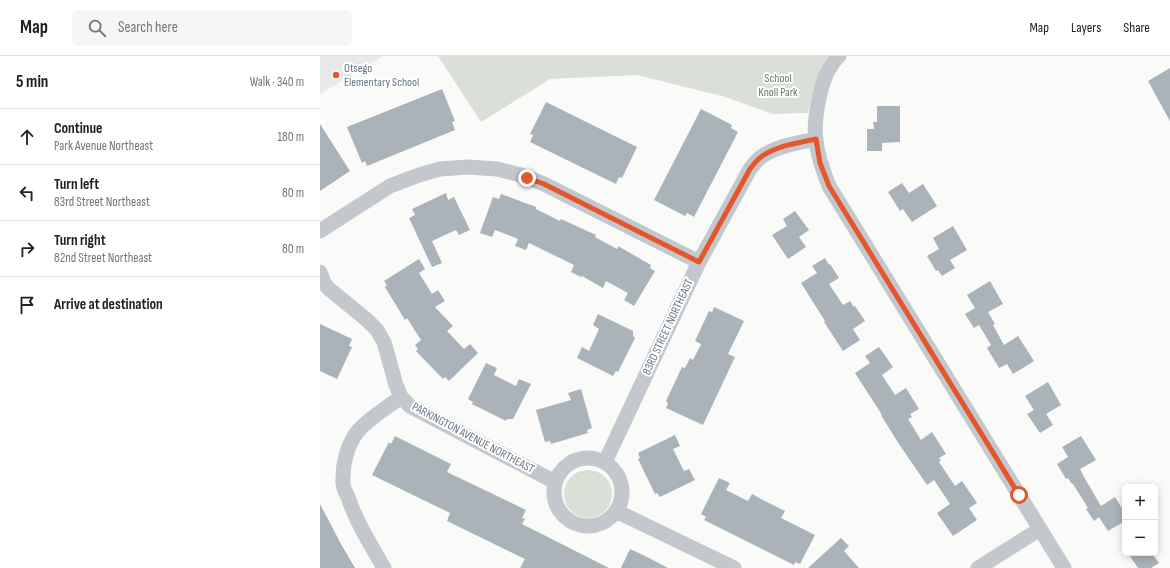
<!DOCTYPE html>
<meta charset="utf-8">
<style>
:root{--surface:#fff;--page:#f6f6f6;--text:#202124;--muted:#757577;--line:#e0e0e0}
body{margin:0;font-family:"Sofia Sans Condensed",sans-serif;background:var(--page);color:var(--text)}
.controls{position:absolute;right:12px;bottom:12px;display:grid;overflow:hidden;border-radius:6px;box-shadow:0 2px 10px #0003}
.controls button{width:36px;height:36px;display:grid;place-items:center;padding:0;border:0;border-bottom:1px solid var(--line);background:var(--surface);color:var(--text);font:20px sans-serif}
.stop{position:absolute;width:12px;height:12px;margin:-9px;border:3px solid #e4572e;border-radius:50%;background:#fff}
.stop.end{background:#e4572e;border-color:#fff;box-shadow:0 1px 4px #0008}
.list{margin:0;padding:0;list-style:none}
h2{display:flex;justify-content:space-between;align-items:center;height:52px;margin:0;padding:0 16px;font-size:17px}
h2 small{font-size:13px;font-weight:400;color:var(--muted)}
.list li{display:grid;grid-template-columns:26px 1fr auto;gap:12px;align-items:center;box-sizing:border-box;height:56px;padding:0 16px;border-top:1px solid var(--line)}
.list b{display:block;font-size:15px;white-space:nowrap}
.list p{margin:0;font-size:13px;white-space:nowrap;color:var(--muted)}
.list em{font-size:13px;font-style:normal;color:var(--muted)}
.icon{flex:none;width:22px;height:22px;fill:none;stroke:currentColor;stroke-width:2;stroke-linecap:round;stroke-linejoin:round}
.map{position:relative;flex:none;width:850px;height:512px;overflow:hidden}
header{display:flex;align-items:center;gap:24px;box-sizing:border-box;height:56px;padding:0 20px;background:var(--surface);border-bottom:1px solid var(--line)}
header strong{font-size:19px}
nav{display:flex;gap:22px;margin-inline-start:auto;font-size:14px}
.search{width:280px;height:36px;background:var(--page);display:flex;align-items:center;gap:10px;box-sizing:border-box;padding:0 14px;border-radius:6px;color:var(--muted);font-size:15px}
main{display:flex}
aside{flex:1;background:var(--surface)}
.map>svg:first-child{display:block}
.built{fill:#e8e9e9}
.green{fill:#dadfd7}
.building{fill:#aab3b9}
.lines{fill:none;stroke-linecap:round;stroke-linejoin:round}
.minor{stroke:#c3c8cc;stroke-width:15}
.route{stroke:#e4572e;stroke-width:5}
.poi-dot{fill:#e4572e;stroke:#fff;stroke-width:1.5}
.labels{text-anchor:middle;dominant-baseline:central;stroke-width:4;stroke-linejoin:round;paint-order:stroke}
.poi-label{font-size:12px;fill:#657683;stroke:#fff;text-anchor:start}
.park-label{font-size:12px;fill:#687a64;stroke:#fff}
.street-label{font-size:12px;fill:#657683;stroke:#fff}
</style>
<header>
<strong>Map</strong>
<div class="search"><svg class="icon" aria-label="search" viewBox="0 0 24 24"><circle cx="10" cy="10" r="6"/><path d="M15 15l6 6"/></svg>Search here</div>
<nav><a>Map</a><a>Layers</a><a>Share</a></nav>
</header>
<main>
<aside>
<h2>5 min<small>Walk · 340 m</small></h2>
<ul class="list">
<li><svg class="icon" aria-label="ahead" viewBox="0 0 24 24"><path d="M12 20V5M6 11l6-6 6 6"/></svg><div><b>Continue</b><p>Park Avenue Northeast</p></div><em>180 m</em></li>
<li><svg class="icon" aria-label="left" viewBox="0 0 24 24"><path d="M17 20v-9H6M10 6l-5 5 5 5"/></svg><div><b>Turn left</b><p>83rd Street Northeast</p></div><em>80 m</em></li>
<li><svg class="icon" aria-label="right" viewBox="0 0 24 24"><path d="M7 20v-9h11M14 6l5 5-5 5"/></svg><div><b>Turn right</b><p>82nd Street Northeast</p></div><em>80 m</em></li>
<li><svg class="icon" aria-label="arrive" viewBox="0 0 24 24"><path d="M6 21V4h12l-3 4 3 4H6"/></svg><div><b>Arrive at destination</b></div></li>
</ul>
</aside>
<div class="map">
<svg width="850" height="512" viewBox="0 0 850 512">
<rect width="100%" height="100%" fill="#fafaf8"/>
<path class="built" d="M 0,0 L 63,0 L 0,38 Z"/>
<path class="green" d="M 118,0 L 508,0 C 496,18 492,37 488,57 L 453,58 L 402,40 L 317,19 L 230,23 L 161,66 Z
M244 438a24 24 0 1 1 48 0a24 24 0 1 1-48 0Z"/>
<path class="building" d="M 850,12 L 850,65 L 828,25 Z
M 122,33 L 135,65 L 132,66 L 135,74 L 47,110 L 45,105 L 42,107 L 27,71 Z
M 226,46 L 317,91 L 302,122 L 299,121 L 296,128 L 210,86 L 213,79 L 210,78 Z
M 557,50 L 580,50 L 580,86 L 562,87 L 562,95 L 547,95 L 547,73 L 554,73 L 553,66 L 557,66 Z
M 381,53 L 412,69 L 411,72 L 418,76 L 374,161 L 367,157 L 365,160 L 334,144 Z
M 0,68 L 30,115 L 0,135 Z
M 582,127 L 589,137 L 603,128 L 617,150 L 592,166 L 583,153 L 580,155 L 568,136 Z
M 126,137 L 128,144 L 134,141 L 150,174 L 139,179 L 136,174 L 112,185 L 122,207 L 112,211 L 89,162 L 95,159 L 92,153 Z
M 181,138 L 216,151 L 216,153 L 240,165 L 241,163 L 276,179 L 275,181 L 297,193 L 298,190 L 331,209 L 330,212 L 335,215 L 314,250 L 304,244 L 308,237 L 286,225 L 283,232 L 262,220 L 261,221 L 251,216 L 254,209 L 209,187 L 206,194 L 195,190 L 198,183 L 175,174 L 172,181 L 160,177 L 173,141 L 179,143 Z
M 475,155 L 489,174 L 479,181 L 486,191 L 468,203 L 452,179 L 467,170 L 463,163 Z
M 633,170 L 647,194 L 630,204 L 635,212 L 622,220 L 618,214 L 616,215 L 607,200 L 619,193 L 613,182 Z
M 505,202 L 509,209 L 510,208 L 519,222 L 509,228 L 523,249 L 530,245 L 534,251 L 535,250 L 545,265 L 533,273 L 540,284 L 523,295 L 504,266 L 505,265 L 481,227 L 497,217 L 492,210 Z
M 99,203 L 105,213 L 99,217 L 112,238 L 118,234 L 125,245 L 115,251 L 133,270 L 127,275 L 144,293 L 150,288 L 158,297 L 129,325 L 125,321 L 123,323 L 96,295 L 98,293 L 95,289 L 101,284 L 87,262 L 85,264 L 65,231 L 67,229 L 64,225 Z
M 670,225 L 683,248 L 668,256 L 675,268 L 673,269 L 684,289 L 698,280 L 714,305 L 693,318 L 687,308 L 679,312 L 667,292 L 671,289 L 659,269 L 654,272 L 645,258 L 655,252 L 647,239 Z
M 394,251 L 424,265 L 408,298 L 415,301 L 383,369 L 346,352 L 348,347 L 346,345 L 362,311 L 365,312 L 370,302 L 373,304 L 381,288 L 375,285 L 389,255 L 392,256 Z
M 278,258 L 313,275 L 313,280 L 315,282 L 298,316 L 296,315 L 293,320 L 257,302 L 262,291 L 269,295 L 279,273 L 273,269 Z
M 0,268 L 32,283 L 29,290 L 32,291 L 17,323 L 0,315 Z
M 559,291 L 573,311 L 562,319 L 575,339 L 586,332 L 599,353 L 590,358 L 592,361 L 588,363 L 601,384 L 612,376 L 626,398 L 619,402 L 621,404 L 619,406 L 635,430 L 642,425 L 657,447 L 649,452 L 657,464 L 633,480 L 617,457 L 630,448 L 614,424 L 607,429 L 577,385 L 561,359 L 562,359 L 535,317 L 550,307 L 545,300 Z
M 166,307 L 177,312 L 174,319 L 196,330 L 199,323 L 211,328 L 193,363 L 187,363 L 186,365 L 152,348 L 153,346 L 148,343 Z
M 728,326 L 741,349 L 726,358 L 733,369 L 720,377 L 707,358 L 714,354 L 705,340 Z
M 261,333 L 272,372 L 267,374 L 268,377 L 231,388 L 230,385 L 225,386 L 216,354 L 251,344 L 248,337 Z
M 355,379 L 360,390 L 353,393 L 364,415 L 369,413 L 375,424 L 340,441 L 337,437 L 335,438 L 318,403 L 320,402 L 318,397 Z
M 75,380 L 131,408 L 127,416 L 206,454 L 202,462 L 205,463 L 202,468 L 289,512 L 200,512 L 205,503 L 127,465 L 130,457 L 52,419 L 69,386 L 71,388 Z
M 761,380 L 776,404 L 760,413 L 764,421 L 781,450 L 795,441 L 805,457 L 805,465 L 788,475 L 779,461 L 774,465 L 766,453 L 768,452 L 753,428 L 752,428 L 748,422 L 746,423 L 737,408 L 748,401 L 742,391 Z
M 399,422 L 410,427 L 406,434 L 428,445 L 432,438 L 443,444 L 465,455 L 461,462 L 495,479 L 480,508 L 475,506 L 474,509 L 384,464 L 386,461 L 381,458 Z
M 0,448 L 21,488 L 35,512 L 0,512 Z
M 521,482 L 529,490 L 524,495 L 539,512 L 488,512 Z
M 310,493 L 325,500 L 348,512 L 301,512 Z
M 808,497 L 832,497 L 839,507 L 831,512 L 818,512 Z"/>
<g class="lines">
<path class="minor" d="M 519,0 C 516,3 513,6 511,10 C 500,26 493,65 496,85 C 498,101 503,115 509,130 L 744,512
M 0,175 L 70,130 L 99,119 L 120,113 L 148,111 L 177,113 L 201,119 L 224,128 L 379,206
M 0,216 L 4,227 L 8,232 L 47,264 L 57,274 L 64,286 L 76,329 L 81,341 L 90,350 L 235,426
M234 436a34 34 0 1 1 68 0a34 34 0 1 1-68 0Z
M 285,406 L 379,206 L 430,113 C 433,109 437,104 441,101 C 456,90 477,87 496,83
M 296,455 L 414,512
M 64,512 C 51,489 36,466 28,441 C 26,437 23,432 23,427 C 22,409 27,389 38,375 C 50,361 67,352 81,341
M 658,512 L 720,473"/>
</g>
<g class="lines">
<path class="route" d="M 207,122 L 224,128 L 379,206 L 430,113 C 433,109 437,104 441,101 C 456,90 477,87 496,83 L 500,107 L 509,130 L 699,439"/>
</g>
<circle class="poi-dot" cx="16" cy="19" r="4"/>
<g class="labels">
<g class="poi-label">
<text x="24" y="12">Otsego<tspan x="24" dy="14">Elementary School</tspan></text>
</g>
<g class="park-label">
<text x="458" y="22">School<tspan x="458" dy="14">Knoll Park</tspan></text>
</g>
<g class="street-label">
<text transform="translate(348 271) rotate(-65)">83RD STREET NORTHEAST</text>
<text transform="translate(153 382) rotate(28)">PARKINGTON AVENUE NORTHEAST</text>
</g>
</g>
</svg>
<div class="controls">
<button>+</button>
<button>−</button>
</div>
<div class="stop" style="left:699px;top:439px"></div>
<div class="stop end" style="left:207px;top:122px"></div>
</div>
</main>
